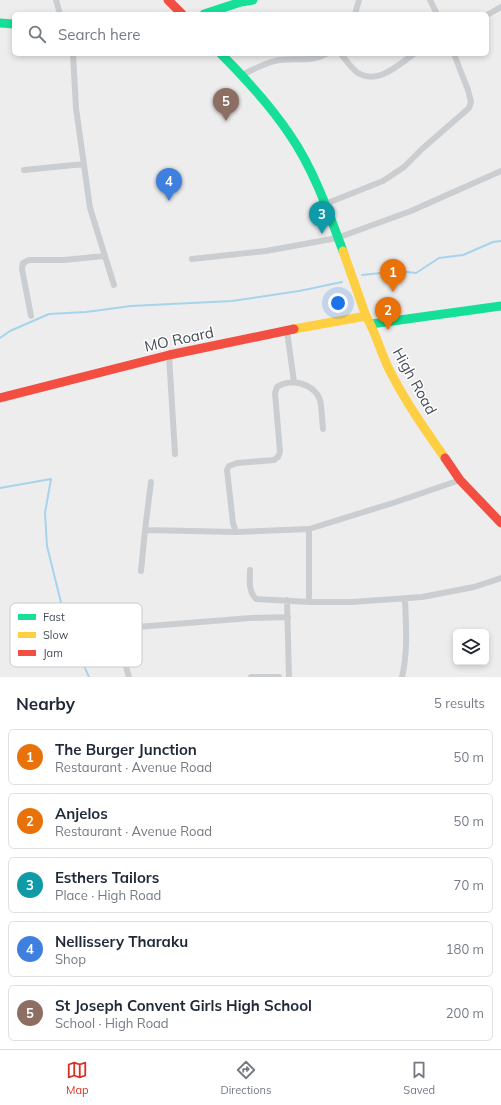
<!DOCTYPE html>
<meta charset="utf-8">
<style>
:root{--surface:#fff;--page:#f6f6f7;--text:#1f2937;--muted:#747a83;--line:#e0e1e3;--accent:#d93025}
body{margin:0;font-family:Mulish,sans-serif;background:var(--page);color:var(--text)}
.controls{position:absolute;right:12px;bottom:12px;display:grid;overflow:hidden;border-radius:6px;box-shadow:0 2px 6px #0003}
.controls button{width:36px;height:36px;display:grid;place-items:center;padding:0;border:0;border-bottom:1px solid var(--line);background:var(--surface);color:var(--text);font:20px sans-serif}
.you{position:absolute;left:338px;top:303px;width:14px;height:14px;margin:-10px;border:3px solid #fff;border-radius:50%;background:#1a73e8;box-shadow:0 0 0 6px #1a73e833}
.badge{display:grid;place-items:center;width:26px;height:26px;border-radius:50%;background:var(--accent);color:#fff;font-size:13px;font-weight:700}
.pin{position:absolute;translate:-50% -33px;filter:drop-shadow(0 1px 2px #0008)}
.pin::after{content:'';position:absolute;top:21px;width:14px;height:12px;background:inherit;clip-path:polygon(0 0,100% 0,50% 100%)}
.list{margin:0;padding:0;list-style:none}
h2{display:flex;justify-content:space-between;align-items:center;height:52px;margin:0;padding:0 16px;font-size:17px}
h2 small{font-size:13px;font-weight:400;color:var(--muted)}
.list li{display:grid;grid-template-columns:26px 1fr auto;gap:12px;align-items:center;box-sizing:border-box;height:56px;margin:0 8px 8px;padding:0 8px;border:1px solid var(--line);border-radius:6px}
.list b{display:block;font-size:15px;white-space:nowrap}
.list p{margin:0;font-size:13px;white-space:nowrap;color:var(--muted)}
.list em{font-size:13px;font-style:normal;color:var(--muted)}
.icon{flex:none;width:22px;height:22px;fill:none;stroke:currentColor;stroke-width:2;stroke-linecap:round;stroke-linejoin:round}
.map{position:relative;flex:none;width:501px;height:677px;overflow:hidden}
.search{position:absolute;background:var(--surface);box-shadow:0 2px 6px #0003;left:12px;right:12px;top:12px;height:44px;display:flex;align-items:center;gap:10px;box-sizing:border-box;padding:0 14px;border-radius:6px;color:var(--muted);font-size:15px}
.sheet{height:372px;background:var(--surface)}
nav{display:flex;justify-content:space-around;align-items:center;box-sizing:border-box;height:56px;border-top:1px solid var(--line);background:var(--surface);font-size:11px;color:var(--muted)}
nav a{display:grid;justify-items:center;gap:2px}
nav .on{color:var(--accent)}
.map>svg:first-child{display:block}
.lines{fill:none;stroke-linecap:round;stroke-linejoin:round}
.stream{stroke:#a6d4ec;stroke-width:2}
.street{stroke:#cbced1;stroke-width:6}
.fast{stroke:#16e098;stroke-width:9}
.slow{stroke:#ffcf43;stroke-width:9}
.jam{stroke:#f24e42;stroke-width:9}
.labels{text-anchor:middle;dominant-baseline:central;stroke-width:3;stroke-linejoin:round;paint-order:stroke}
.street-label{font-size:15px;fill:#454d59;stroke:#fff}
.key{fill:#fff;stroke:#c7cacd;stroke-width:1}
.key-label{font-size:11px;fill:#454d59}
</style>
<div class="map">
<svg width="501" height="677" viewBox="0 0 501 677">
<rect width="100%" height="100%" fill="#eeeded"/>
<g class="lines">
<path class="stream" d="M 362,275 L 399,271 L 416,273 L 439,258 L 463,255 L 493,242 L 501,241
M 0,338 L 10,331 L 49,314 L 86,312 L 131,306 L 232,301 L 299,291 L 342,282
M 0,488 L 51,479 L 45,513 L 47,546 L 68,631 L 89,677"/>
<path class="street" d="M 56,0 L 60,14
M 430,0 L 437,14
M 355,14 L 359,0
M 487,15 L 501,7
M 73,54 L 76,108 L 90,208 L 114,285
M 341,54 C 346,60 352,69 358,73 C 378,85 398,65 414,54
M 242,75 C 254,69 266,62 280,60 C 296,58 311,62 326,54
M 24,170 L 84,164
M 325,204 L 383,181 L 404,167 L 422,149 L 469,108 L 471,102 L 468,90 L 454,54
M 192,259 L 266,251 L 337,238 L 411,211 L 501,171
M 31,316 L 22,269 L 23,263 L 29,260 L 64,260 L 104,256
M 287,331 L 294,382
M 169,355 L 175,454
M 460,480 L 396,502 L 309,529 L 309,602 L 352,602 L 422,597 L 474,587 L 501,578
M 309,529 L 236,532 L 233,523 L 227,470 L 229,466 L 237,463 L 274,460 L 278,457 L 280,452 L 275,393 L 277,387 C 291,378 314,383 320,400 C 322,409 322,420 323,429
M 145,530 L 151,482
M 250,570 C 250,580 248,591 256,599 L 309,602
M 141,571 L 145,530 L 236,532
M 287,600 L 289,677
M 124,628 L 251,618 L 288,617
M 118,638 L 129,677
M 251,677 L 279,677
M 402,677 C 408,652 406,625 405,599"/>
<path class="fast" d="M 204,14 L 241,2 L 253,0
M 0,23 L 14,24
M 221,54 C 246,79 270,105 290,135 C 314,170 328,211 343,251
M 371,324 L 501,306"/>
<path class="slow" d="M 343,251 L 366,316 C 377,334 381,356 392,375 C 407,404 426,431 445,458
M 294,329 L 366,316"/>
<path class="jam" d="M 168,0 L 182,14
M 0,398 L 169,355 L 294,329
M 445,458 L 460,480 L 501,523"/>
</g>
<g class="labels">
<g class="street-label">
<text transform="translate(179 339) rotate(-12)">MO Roard</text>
<text transform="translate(415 381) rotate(61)">High Road</text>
</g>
</g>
<rect x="10" y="603" width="132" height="64" rx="6" class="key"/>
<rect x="18" y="614" width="18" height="6" fill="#16e098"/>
<rect x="18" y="632" width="18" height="6" fill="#ffcf43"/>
<rect x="18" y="650" width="18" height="6" fill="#f24e42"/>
<g class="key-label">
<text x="43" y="621">Fast</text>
<text x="43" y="639">Slow</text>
<text x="43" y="657">Jam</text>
</g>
</svg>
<div class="controls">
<button><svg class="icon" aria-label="layers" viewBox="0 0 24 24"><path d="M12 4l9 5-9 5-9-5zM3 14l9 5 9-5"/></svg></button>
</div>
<div class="you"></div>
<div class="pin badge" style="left:393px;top:292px;background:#e8710a">1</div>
<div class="pin badge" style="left:388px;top:330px;background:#e8710a">2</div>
<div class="pin badge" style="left:322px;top:234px;background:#0f9aa8">3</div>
<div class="pin badge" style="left:169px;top:201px;background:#3f7fe0">4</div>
<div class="pin badge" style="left:226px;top:121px;background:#8d6e63">5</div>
<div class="search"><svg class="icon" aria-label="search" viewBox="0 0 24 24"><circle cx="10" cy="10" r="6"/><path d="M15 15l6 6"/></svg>Search here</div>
</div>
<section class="sheet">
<h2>Nearby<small>5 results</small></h2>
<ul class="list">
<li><span class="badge" style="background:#e8710a">1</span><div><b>The Burger Junction</b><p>Restaurant · Avenue Road</p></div><em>50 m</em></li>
<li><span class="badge" style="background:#e8710a">2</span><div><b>Anjelos</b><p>Restaurant · Avenue Road</p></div><em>50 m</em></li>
<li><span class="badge" style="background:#0f9aa8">3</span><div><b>Esthers Tailors</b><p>Place · High Road</p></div><em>70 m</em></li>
<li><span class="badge" style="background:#3f7fe0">4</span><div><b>Nellissery Tharaku</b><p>Shop</p></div><em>180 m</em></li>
<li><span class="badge" style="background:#8d6e63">5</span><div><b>St Joseph Convent Girls High School</b><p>School · High Road</p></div><em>200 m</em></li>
</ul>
</section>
<nav>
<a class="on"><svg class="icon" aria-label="map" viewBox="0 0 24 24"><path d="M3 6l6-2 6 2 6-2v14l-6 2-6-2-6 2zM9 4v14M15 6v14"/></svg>Map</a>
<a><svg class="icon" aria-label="directions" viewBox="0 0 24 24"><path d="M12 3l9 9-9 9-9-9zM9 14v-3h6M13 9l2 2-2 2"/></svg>Directions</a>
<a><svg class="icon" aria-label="saved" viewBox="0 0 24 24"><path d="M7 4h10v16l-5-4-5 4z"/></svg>Saved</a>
</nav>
